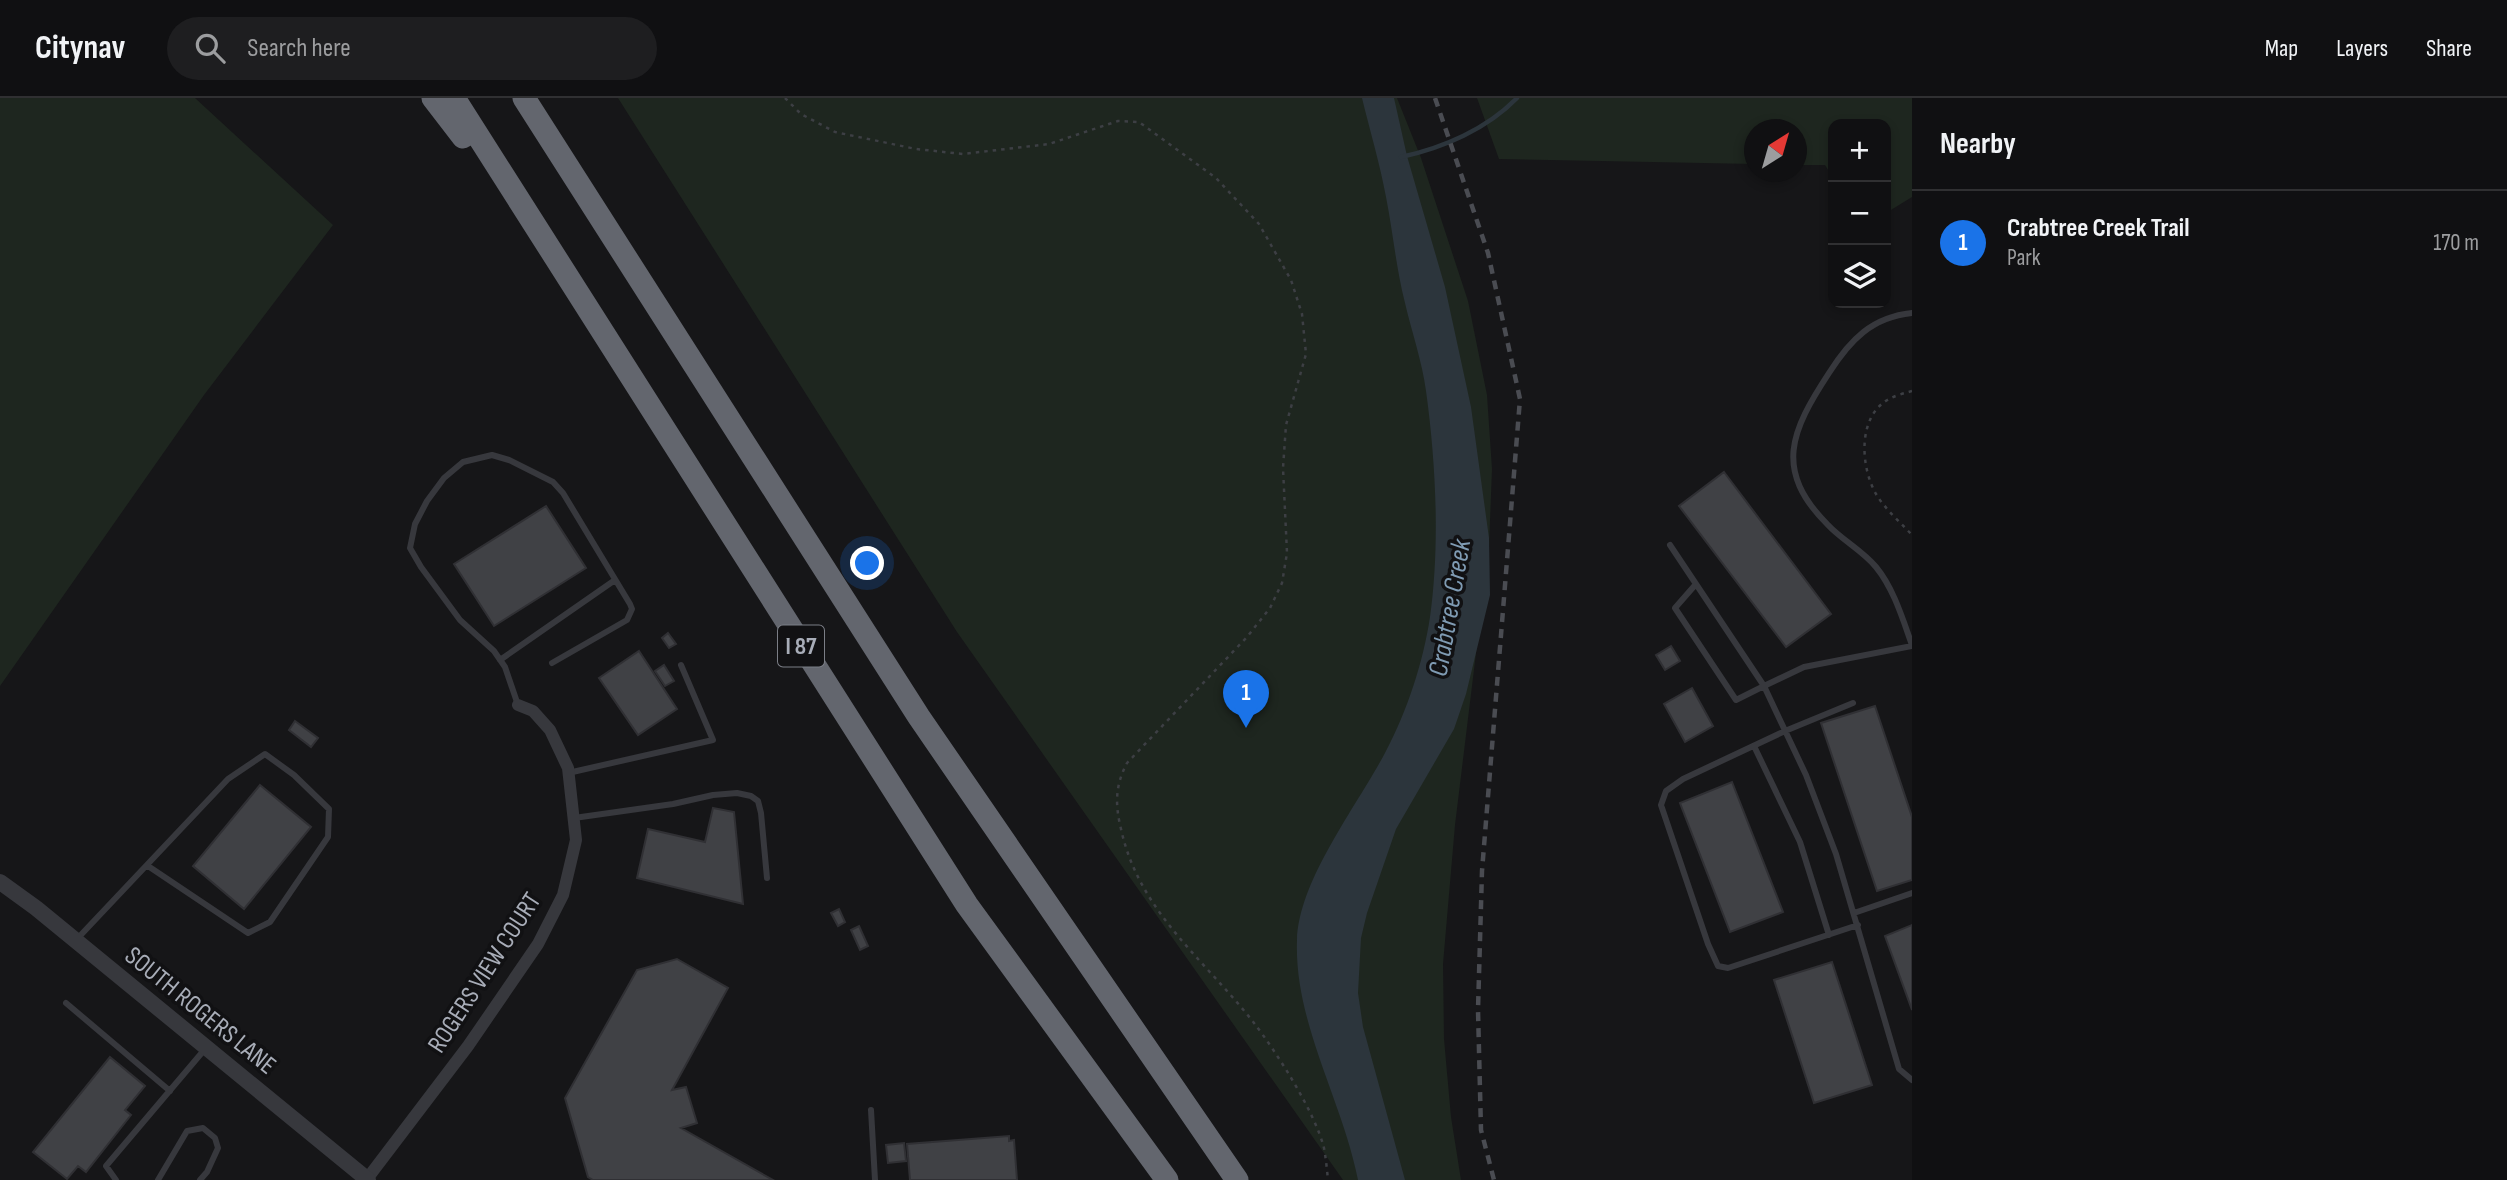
<!DOCTYPE html>
<meta charset="utf-8">
<style>
:root{--surface:#101012;--page:#1e1e20;--text:#f1f3f6;--muted:#9c9d9f;--line:#303032;--accent:#1a73e8}
body{margin:0;font-family:"Sofia Sans Condensed",sans-serif;background:var(--page);color:var(--text)}
.controls{position:absolute;right:21px;top:21px;display:grid;overflow:hidden;border-radius:14px;box-shadow:0 4px 10px #0003}
.controls button{width:63px;height:63px;display:grid;place-items:center;padding:0;border:0;border-bottom:2px solid var(--line);background:var(--surface);color:var(--text);font:35px sans-serif}
.compass{position:absolute;left:1744px;top:21px;width:63px;height:63px;border-radius:50%;background:var(--surface);box-shadow:0 4px 10px #0003;rotate:37deg}
.you{position:absolute;left:868px;top:466px;width:24px;height:24px;margin:-18px;border:5px solid #fff;border-radius:50%;background:#1a73e8;box-shadow:0 0 0 10px #1a73e833}
.badge{display:grid;place-items:center;width:46px;height:46px;border-radius:50%;background:var(--accent);color:#fff;font-size:23px;font-weight:700}
.pin{position:absolute;translate:-50% -58px;filter:drop-shadow(0 2px 4px #0008)}
.pin::after{content:'';position:absolute;top:37px;width:24px;height:21px;background:inherit;clip-path:polygon(0 0,100% 0,50% 100%)}
.list{margin:0;padding:0;list-style:none}
h2{display:flex;justify-content:space-between;align-items:center;height:91px;margin:0;padding:0 28px;font-size:30px}
h2 small{font-size:23px;font-weight:400;color:var(--muted)}
.list li{display:grid;grid-template-columns:46px 1fr auto;gap:21px;align-items:center;box-sizing:border-box;height:105px;padding:0 28px;border-top:2px solid var(--line)}
.list b{display:block;font-size:26px;white-space:nowrap}
.list p{margin:0;font-size:23px;white-space:nowrap;color:var(--muted)}
.list em{font-size:23px;font-style:normal;color:var(--muted)}
.icon{flex:none;width:38px;height:38px;fill:none;stroke:currentColor;stroke-width:2;stroke-linecap:round;stroke-linejoin:round}
.map{position:relative;flex:none;width:1912px;height:1082px;overflow:hidden}
header{display:flex;align-items:center;gap:42px;box-sizing:border-box;height:98px;padding:0 35px;background:var(--surface);border-bottom:2px solid var(--line)}
header strong{font-size:33px}
nav{display:flex;gap:38px;margin-inline-start:auto;font-size:24px}
.search{width:490px;height:63px;background:var(--page);display:flex;align-items:center;gap:18px;box-sizing:border-box;padding:0 24px;border-radius:38px;color:var(--muted);font-size:26px}
main{display:flex}
aside{flex:1;background:var(--surface)}
.map>svg:first-child{display:block}
.green{fill:#1e261f}
.water{fill:#2c353c}
.lines{fill:none;stroke-linecap:round;stroke-linejoin:round}
.stream{stroke:#2c353c;stroke-width:4.5}
.building{fill:#404145;stroke:#303034;stroke-width:2}
.path{stroke:#3d3f44;stroke-width:2.5;stroke-dasharray:3.5 5;stroke-linecap:butt}
.service{stroke:#37383d;stroke-width:6}
.minor{stroke:#37383d;stroke-width:12}
.tertiary{stroke:#37383d;stroke-width:16}
.motorway{stroke:#63666e;stroke-width:23}
.rail{stroke:#4a4c52;stroke-width:4.5;stroke-dasharray:9 7;stroke-linecap:butt}
.labels{text-anchor:middle;dominant-baseline:central;stroke-width:7;stroke-linejoin:round;paint-order:stroke}
.shield{fill:#111113;stroke:#7b7e86;stroke-width:2}
.shield-label{font-size:24px;font-weight:bold;fill:#a8adb8}
.street-label{font-size:26px;fill:#a8adb8;stroke:#111113}
.water-label{font-size:28px;font-style:italic;fill:#7f9bb3;stroke:#111113}
</style>
<header>
<strong>Citynav</strong>
<div class="search"><svg class="icon" aria-label="search" viewBox="0 0 24 24"><circle cx="10" cy="10" r="6"/><path d="M15 15l6 6"/></svg>Search here</div>
<nav><a>Map</a><a>Layers</a><a>Share</a></nav>
</header>
<main>
<div class="map">
<svg width="1912" height="1082" viewBox="0 0 1912 1082">
<rect width="100%" height="100%" fill="#161618"/>
<path class="green" d="M 0,0 L 195,0 L 333,127 L 204,297 L 0,588 Z
M 618,0 L 1397,0 L 1421,60 L 1468,203 L 1487,297 L 1492,371 L 1489,449 L 1455,727 L 1443,866 L 1444,941 L 1451,1019 L 1461,1082 L 1343,1082 L 957,534 Z
M 1477,0 L 1912,0 L 1912,99 L 1886,115 L 1886,26 L 1833,26 L 1833,80 L 1825,67 L 1797,67 L 1797,32 L 1755,32 L 1754,66 L 1499,61 Z"/>
<path class="water" d="M 1362,0 L 1394,0 L 1407,58 L 1445,189 L 1471,309 L 1489,440 L 1490,497 L 1466,596 L 1454,631 L 1396,731 L 1367,815 L 1361,840 L 1358,895 L 1363,929 L 1405,1082 L 1358,1082 C 1342,1001 1294,925 1297,842 C 1299,781 1358,707 1386,653 C 1407,613 1423,565 1430,519 C 1440,448 1436,365 1426,293 C 1422,263 1412,235 1405,205 C 1396,170 1393,134 1386,99 C 1380,66 1370,33 1362,0 Z"/>
<g class="lines">
<path class="stream" d="M 1401,59 C 1443,50 1487,31 1517,0"/>
</g>
<path class="building" d="M 1724,374 L 1831,516 L 1786,549 L 1679,408 Z
M 546,408 L 586,470 L 494,528 L 454,466 Z
M 668,535 L 676,546 L 669,550 L 662,540 Z
M 1671,548 L 1680,563 L 1665,572 L 1656,557 Z
M 639,553 L 677,611 L 638,637 L 599,580 Z
M 664,567 L 674,583 L 665,588 L 655,573 Z
M 1692,590 L 1713,628 L 1685,644 L 1664,606 Z
M 1875,608 L 1912,719 L 1912,782 L 1877,793 L 1821,625 Z
M 295,623 L 318,640 L 311,649 L 289,632 Z
M 1732,684 L 1783,814 L 1730,834 L 1680,705 Z
M 260,687 L 311,729 L 244,811 L 193,768 Z
M 713,710 L 734,714 L 743,806 L 637,780 L 648,731 L 705,744 Z
M 839,811 L 845,824 L 838,828 L 831,815 Z
M 1912,827 L 1912,912 L 1885,838 Z
M 859,828 L 868,848 L 860,852 L 851,832 Z
M 677,861 L 728,890 L 672,992 L 686,989 L 697,1025 L 681,1030 L 773,1082 L 593,1082 L 588,1079 L 565,1000 L 637,872 Z
M 1832,864 L 1872,987 L 1814,1005 L 1774,882 Z
M 110,959 L 145,988 L 125,1012 L 131,1017 L 86,1074 L 78,1068 L 67,1081 L 33,1054 Z
M 1009,1038 L 1009,1043 L 1014,1042 L 1017,1082 L 910,1082 L 907,1046 Z
M 904,1045 L 906,1063 L 888,1065 L 886,1047 Z"/>
<g class="lines">
<path class="path" d="M 785,0 L 801,16 L 835,34 L 916,51 L 963,56 L 1049,46 L 1118,23 L 1139,24 L 1216,80 L 1259,126 L 1291,182 L 1302,216 L 1306,256 L 1286,327 L 1283,370 L 1287,455 L 1282,485 L 1270,510 L 1247,539 L 1127,665 C 1115,688 1115,706 1121,731 C 1139,814 1205,862 1254,925 C 1277,955 1315,1014 1324,1050 C 1326,1061 1327,1072 1328,1082
M 1912,293 C 1905,295 1897,297 1891,300 C 1857,316 1860,368 1876,396 C 1885,411 1900,424 1912,437"/>
<path class="service" d="M 1912,215 C 1872,219 1850,242 1829,275 C 1791,333 1773,372 1828,427 C 1842,442 1863,453 1876,469 C 1894,491 1903,522 1912,547
M 1670,447 L 1764,588 L 1804,569 L 1912,548
M 1696,486 L 1675,510 L 1736,602 L 1764,588 L 1806,677 L 1836,756 L 1899,971 L 1912,982
M 500,562 L 615,482
M 1853,605 L 1785,633 L 1683,681 L 1666,693 L 1661,707 L 1708,846 L 1718,868 L 1728,870 L 1858,827
M 518,607 L 505,569 L 494,553 L 460,522 L 421,469 L 410,450 L 415,426 L 427,403 L 444,380 L 463,364 L 492,357 L 509,362 L 553,384 L 563,395 L 630,506 L 632,511 L 627,522 L 552,565
M 1754,648 L 1800,744 L 1829,837
M 568,675 L 713,642 L 681,567
M 574,720 L 673,706 L 713,697 L 737,695 L 751,698 L 758,703 L 761,715 L 767,780
M 1854,815 L 1912,795
M 77,841 L 228,681 L 265,656 L 294,677 L 329,711 L 328,739 L 270,824 L 248,835 L 148,768
M 66,905 L 170,993
M 871,1012 L 875,1082
M 116,1082 L 106,1068 L 205,951
M 158,1082 L 187,1033 L 203,1030 L 215,1040 L 218,1050 L 207,1074 L 200,1082"/>
<path class="minor" d="M 367,1081 L 468,948 L 538,846 L 563,797 L 576,742 L 568,670 L 550,632 L 533,613 L 518,607"/>
<path class="tertiary" d="M 0,784 L 36,810 L 368,1082"/>
<path class="motorway" d="M 433,0 L 463,39
M 454,0 L 967,807 L 1167,1082
M 524,0 L 919,619 L 1237,1082"/>
<path class="rail" d="M 1435,0 L 1488,155 L 1520,301 L 1482,773 L 1478,912 L 1481,1032 L 1494,1082"/>
</g>
<g class="labels">
<rect class="shield" x="778" y="527.5" width="46" height="41" rx="5"/>
<g class="shield-label">
<text x="801" y="548">I 87</text>
</g>
<g class="street-label">
<text transform="translate(485 875) rotate(-57)">ROGERS VIEW COURT</text>
<text transform="translate(200 913) rotate(39)">SOUTH ROGERS LANE</text>
</g>
<g class="water-label">
<text transform="translate(1450 510) rotate(-80)">Crabtree Creek</text>
</g>
</g>
</svg>
<div class="controls">
<button>+</button>
<button>−</button>
<button><svg class="icon" aria-label="layers" viewBox="0 0 24 24"><path d="M12 4l9 5-9 5-9-5zM3 14l9 5 9-5"/></svg></button>
</div>
<svg class="compass" viewBox="-18 -18 36 36"><path d="M0-13l5 13h-10z" fill="#e53935"/><path d="M0 13l5-13h-10z" fill="#9c9d9f"/></svg>
<div class="you"></div>
<div class="pin badge" style="left:1246px;top:630px">1</div>
</div>
<aside>
<h2>Nearby<small></small></h2>
<ul class="list">
<li><span class="badge">1</span><div><b>Crabtree Creek Trail</b><p>Park</p></div><em>170 m</em></li>
</ul>
</aside>
</main>
